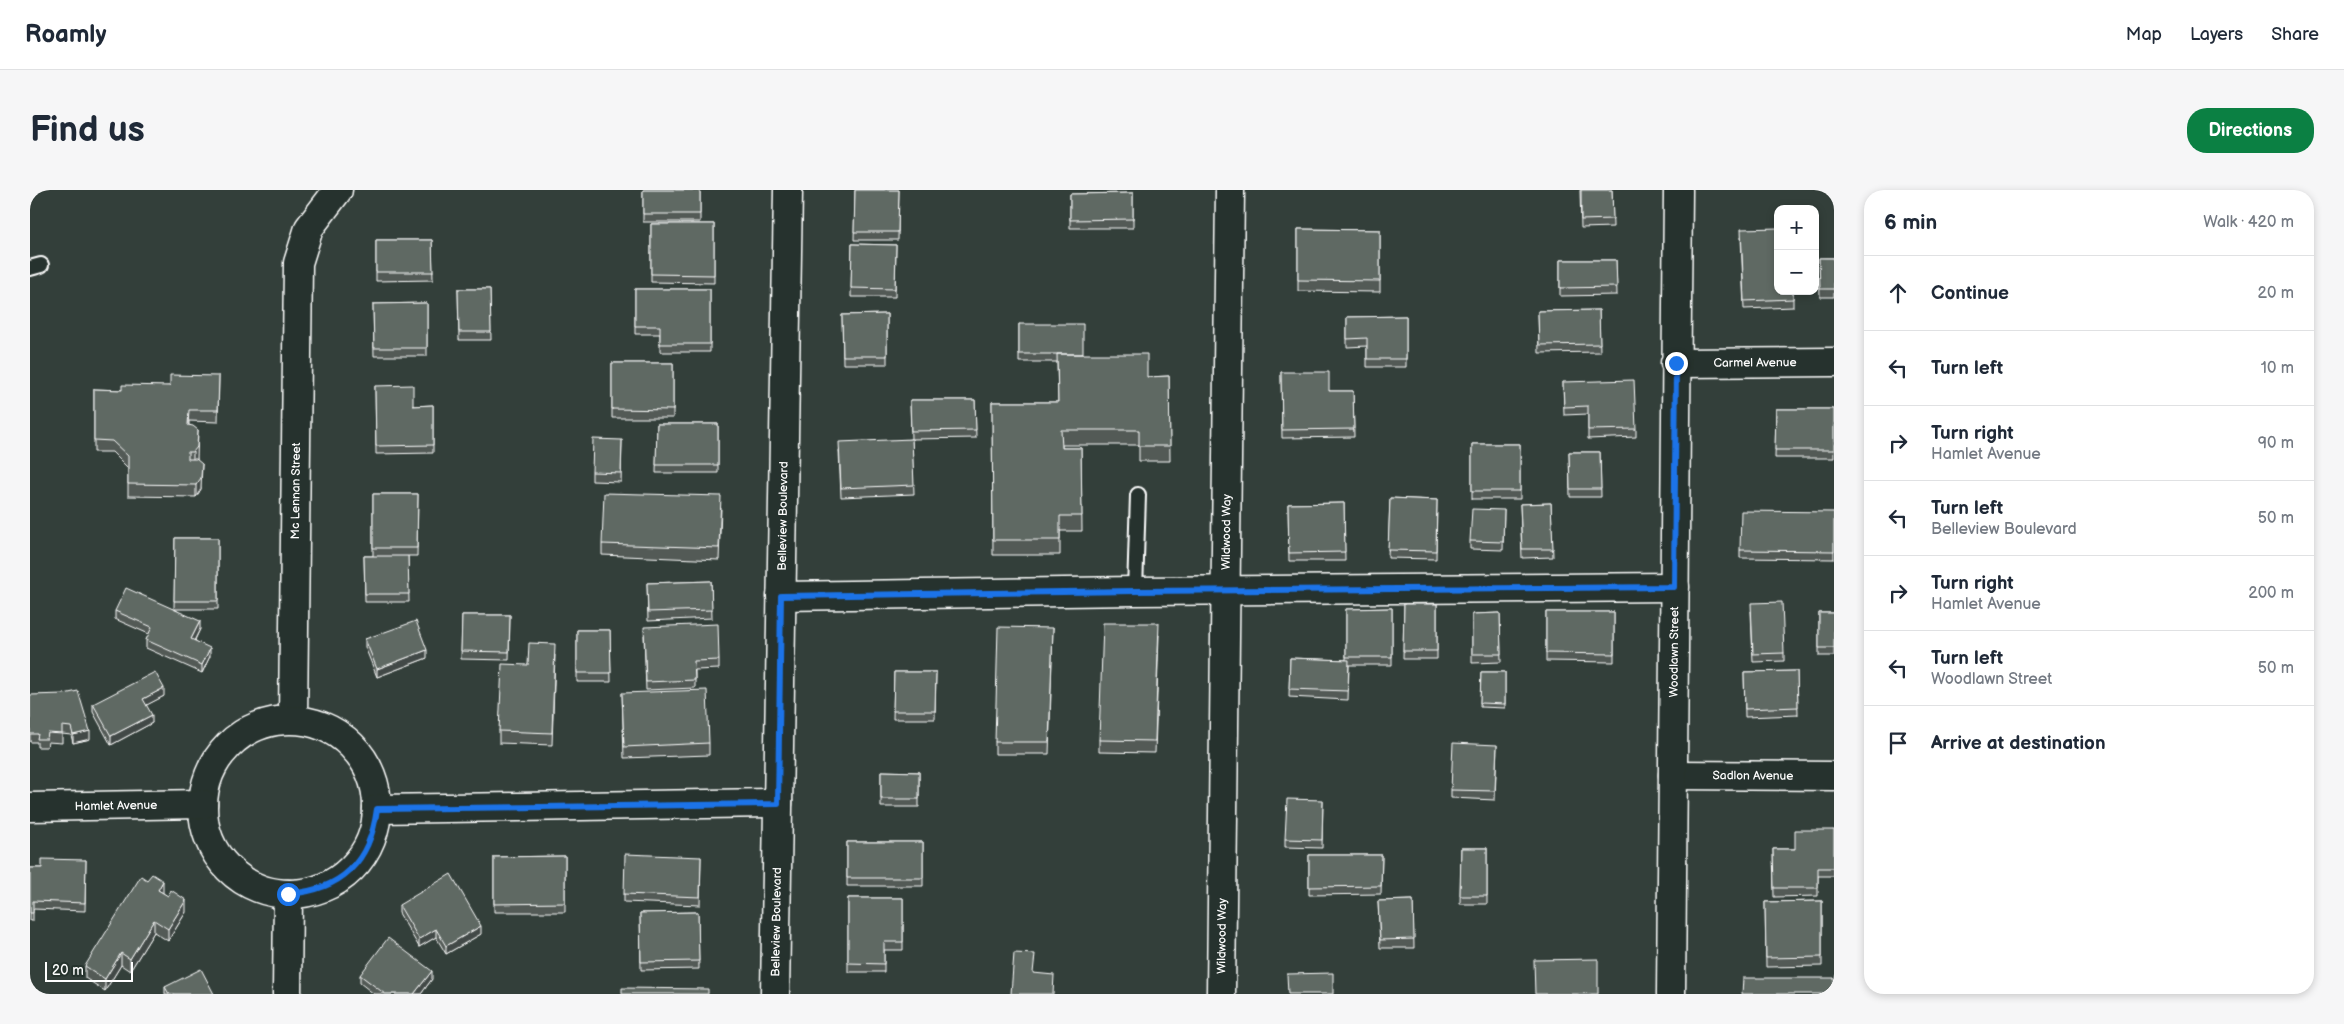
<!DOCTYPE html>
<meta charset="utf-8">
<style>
:root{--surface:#fff;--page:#f6f6f7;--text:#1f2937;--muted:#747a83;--line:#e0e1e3;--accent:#0b8043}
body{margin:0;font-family:"Balsamiq Sans",sans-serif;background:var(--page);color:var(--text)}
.controls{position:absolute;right:15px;top:15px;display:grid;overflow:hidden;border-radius:10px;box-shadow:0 2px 8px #0003}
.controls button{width:45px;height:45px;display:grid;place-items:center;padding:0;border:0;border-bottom:1px solid var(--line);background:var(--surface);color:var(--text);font:25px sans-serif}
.scale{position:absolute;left:15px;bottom:12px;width:88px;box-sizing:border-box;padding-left:5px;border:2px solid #fff;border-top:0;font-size:14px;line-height:18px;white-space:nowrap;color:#fff;-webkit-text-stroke:4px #26332d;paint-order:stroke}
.stop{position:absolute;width:15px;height:15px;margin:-11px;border:4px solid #1a73e8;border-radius:50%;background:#fff}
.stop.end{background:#1a73e8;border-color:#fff;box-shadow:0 1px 5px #0008}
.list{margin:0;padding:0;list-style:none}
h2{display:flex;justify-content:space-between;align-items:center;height:65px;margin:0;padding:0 20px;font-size:21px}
h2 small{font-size:16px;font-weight:400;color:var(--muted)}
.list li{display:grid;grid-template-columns:32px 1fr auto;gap:15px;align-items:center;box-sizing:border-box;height:75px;padding:0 20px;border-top:1px solid var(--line)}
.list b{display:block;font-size:19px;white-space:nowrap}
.list p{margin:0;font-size:16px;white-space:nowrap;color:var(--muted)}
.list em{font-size:16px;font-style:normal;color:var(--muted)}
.icon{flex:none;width:28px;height:28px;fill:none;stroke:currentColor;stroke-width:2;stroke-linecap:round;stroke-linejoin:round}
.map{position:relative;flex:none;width:1804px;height:804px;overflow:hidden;border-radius:20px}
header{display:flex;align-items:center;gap:30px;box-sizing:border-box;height:70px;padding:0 25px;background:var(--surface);border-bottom:1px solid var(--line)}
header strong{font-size:24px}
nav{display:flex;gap:28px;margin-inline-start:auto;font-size:18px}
.intro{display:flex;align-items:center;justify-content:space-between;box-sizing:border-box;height:120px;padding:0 30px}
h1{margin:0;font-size:35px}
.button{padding:12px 22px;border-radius:20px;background:var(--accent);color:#fff;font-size:18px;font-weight:700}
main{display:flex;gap:30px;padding:0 30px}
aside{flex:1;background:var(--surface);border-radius:20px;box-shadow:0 2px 8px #0003}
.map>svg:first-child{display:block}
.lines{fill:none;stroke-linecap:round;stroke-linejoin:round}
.lane-casing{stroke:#fff;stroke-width:18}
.street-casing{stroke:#fff;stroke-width:31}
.lane{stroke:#26332d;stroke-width:14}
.street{stroke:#26332d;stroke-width:28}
.wall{fill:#525a56;stroke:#fff}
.shaded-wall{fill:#424a46;stroke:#fff}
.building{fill:#5f6964;stroke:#fff}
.route{stroke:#1a73e8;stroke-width:6}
.labels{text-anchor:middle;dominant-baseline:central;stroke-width:4;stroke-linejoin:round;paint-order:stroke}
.street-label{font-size:12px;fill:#fff;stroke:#26332d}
</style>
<header>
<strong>Roamly</strong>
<nav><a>Map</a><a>Layers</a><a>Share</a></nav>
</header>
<div class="intro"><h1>Find us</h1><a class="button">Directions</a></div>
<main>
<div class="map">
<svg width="1804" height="804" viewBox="0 0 1804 804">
<rect width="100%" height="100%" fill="#333f3a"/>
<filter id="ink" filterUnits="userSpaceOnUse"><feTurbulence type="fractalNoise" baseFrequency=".02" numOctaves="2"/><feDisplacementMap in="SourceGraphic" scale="10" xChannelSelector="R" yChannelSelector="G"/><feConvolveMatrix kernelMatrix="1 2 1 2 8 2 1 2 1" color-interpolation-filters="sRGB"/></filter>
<g filter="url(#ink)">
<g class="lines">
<defs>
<path id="lane" d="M 0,78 L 11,75
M 1105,401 L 1108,305"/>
<g id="street">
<path id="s1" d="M 1645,173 L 1804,172"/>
<path d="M 751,406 L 1105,401 L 1645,397"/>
<path id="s2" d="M 263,529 L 268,73 L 279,38 L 308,0"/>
<circle cx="260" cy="617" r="87"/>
<path id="s3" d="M 1643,585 L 1804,586"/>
<path id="s4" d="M 0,617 L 173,614"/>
<path d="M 347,619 L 748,613"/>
<path d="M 257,804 L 258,704"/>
<path id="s5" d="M 745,804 L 758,0"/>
<path id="s6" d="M 1191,804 L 1200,0"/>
<path id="s7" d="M 1641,804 L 1648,0"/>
</g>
</defs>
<use href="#lane" class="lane-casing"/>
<use href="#street" class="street-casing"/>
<use href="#lane" class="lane"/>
<use href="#street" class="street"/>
</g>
<path class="wall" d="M 613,0 L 670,0 L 670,32 L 613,32 Z
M 825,0 L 869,0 L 868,50 L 824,50 Z
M 1550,0 L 1582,0 L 1583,37 L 1551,38 Z
M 1103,3 L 1103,38 L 1040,38 L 1040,4 Z
M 621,34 L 684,34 L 684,93 L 621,92 Z
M 1268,39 L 1350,40 L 1350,102 L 1268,101 Z
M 1711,47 L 1763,101 L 1763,117 L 1714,119 Z
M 346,50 L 402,50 L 403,90 L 346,91 Z
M 822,54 L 866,55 L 865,107 L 821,107 Z
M 1789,68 L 1804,68 L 1804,107 L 1790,107 Z
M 1530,70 L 1586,70 L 1587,105 L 1530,106 Z
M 428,99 L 460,99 L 461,150 L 429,150 Z
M 605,99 L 680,99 L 680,162 L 630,162 L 630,144 L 605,144 Z
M 397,113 L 397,166 L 344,166 L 343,114 Z
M 1569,120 L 1570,162 L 1509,163 L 1508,121 Z
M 857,124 L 857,174 L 813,174 L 812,125 Z
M 1376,126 L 1376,177 L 1337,177 L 1337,156 L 1317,157 L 1317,127 Z
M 989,134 L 1053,164 L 1117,187 L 1139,186 L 1140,271 L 1109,271 L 1109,255 L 1032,255 L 1032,258 L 1051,258 L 1052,341 L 1030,341 L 1030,365 L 963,365 L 962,212 L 1028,212 L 1027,172 L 989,172 Z
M 582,173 L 643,173 L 643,228 L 582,228 Z
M 1251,182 L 1299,201 L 1323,201 L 1324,247 L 1252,248 Z
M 189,186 L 188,232 L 159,231 L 159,235 L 167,269 L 171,299 L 166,307 L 98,306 L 98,278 L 82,262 L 64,262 L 64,199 L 92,200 L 140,196 Z
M 1533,192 L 1606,239 L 1606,247 L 1558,249 L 1558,224 L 1534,225 Z
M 345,196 L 383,216 L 403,215 L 403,263 L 346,264 Z
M 880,210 L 945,210 L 946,248 L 882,249 L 884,304 L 811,307 L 809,260 L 881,249 Z
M 1746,219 L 1804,219 L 1804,268 L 1745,268 Z
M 627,234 L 688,234 L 688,283 L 626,283 Z
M 592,250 L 591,292 L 562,291 L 562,282 Z
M 1442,254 L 1490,254 L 1490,309 L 1442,309 Z
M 1539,262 L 1570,262 L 1571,307 L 1540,307 Z
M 343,304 L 388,304 L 387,366 L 378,366 L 379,412 L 335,412 L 334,366 L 343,366 Z
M 1360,308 L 1407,310 L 1406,369 L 1358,368 Z
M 1314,313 L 1315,371 L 1259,371 L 1258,314 Z
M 1521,313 L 1523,367 L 1492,368 L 1490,314 Z
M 691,318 L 689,370 L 572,365 L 572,354 Z
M 1474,320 L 1473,360 L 1440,359 L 1440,351 Z
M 1804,322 L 1804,369 L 1710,368 L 1710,360 Z
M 145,348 L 188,348 L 188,419 L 145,419 L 170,439 L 165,450 L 180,466 L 172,483 L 116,458 L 116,450 L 119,444 L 85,429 L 85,421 L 144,419 Z
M 681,391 L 682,428 L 618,431 L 617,393 Z
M 1374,414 L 1407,414 L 1407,469 L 1373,469 Z
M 1362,418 L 1362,475 L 1319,475 L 1318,510 L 1259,507 L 1260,468 L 1316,470 L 1316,419 Z
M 1721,421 L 1754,463 L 1754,471 L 1723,472 Z
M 1516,422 L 1584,422 L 1584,472 L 1516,471 Z
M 1470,423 L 1471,472 L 1442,473 L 1442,424 Z
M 1789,423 L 1804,423 L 1804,466 L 1789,466 Z
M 432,425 L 480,425 L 479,470 L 431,469 Z
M 1023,438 L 1019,564 L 965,564 L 965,552 Z
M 547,440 L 580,440 L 581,492 L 547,492 Z
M 614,445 L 689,470 L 689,479 L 665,480 L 665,498 L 616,500 Z
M 1129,445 L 1125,563 L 1069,562 L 1069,550 Z
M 335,449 L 397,468 L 347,487 L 335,457 Z
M 525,465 L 522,555 L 469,553 L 469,541 L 498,475 Z
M 1767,481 L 1768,525 L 1715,527 L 1714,482 Z
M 864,482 L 906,482 L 905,529 L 863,529 Z
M 1451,482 L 1475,482 L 1475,518 L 1450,517 Z
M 592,503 L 679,553 L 679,565 L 594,568 Z
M 0,505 L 60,549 L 43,553 L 41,545 L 32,544 L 32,553 L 18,552 L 17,557 L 7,557 L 7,552 L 0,552 Z
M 134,506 L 116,515 L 122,533 L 81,555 L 63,522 L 63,514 Z
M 1467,555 L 1465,610 L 1421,608 L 1421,600 Z
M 851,581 L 889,582 L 889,617 L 851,617 Z
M 1293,610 L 1292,658 L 1255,657 L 1255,649 Z
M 1804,640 L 1804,686 L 1788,686 L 1788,706 L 1744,707 L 1743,659 L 1765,659 Z
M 817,652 L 893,652 L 893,696 L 817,696 Z
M 1431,658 L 1457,658 L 1457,714 L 1430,714 Z
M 1279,665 L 1352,665 L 1351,704 L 1279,705 Z
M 535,666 L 535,722 L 464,722 L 464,667 Z
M 671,667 L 670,715 L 594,712 L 594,704 Z
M 56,670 L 55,721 L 3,719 L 3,731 L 0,731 L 0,678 L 12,678 Z
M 133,703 L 156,722 L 138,751 L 124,742 L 100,781 L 91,775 L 75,801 L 55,788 L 55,776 Z
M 818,708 L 873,708 L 873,760 L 854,760 L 854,782 L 818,782 Z
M 1383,710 L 1384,758 L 1350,758 L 1348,711 Z
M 1792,711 L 1792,776 L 1736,777 L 1735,712 Z
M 369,715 L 451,744 L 416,764 L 406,747 L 389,757 L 369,723 Z
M 668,722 L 669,779 L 611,780 L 610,723 Z
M 330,785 L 402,789 L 391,804 L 344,804 L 330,793 Z
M 135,797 L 184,804 L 135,804 Z"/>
<path class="shaded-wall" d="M 168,240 L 167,269 L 163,274 L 163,262 Z
M 172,274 L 171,299 L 166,307 L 166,295 Z
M 170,431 L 170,439 L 161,457 L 161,449 Z
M 180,458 L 180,466 L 172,483 L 172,475 Z
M 397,460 L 397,468 L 347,487 L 347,479 Z
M 134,498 L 134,506 L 113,517 L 113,509 Z
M 122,525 L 122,533 L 81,555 L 81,546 Z
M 60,541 L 60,549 L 43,553 L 43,545 Z
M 133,691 L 133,703 L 128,700 Z
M 156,710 L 156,722 L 138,751 L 138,739 Z
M 124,730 L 124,742 L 100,781 L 100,769 Z
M 451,736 L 451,744 L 416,764 L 416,756 Z
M 406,739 L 406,747 L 389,757 L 389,749 Z
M 91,763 L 91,775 L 75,801 L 75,789 Z
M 402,781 L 402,789 L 391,804 L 384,804 Z"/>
<path class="building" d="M 613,0 L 670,0 L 670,24 L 613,24 Z
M 825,0 L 869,0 L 868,42 L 824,42 Z
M 1551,0 L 1582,0 L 1583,29 L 1551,30 Z
M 1103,3 L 1103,29 L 1040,30 L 1040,4 Z
M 621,34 L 684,34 L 684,85 L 621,84 Z
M 1748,38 L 1748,101 L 1763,101 L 1763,109 L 1714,111 L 1711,39 Z
M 1268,39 L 1350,40 L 1350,91 L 1268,90 Z
M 346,50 L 402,50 L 403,82 L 346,82 Z
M 822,54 L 866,55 L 865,99 L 821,98 Z
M 1789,68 L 1804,68 L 1804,99 L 1790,99 Z
M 1530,70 L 1586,70 L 1587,97 L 1530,98 Z
M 428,99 L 460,99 L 461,142 L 429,142 Z
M 605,99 L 680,99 L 680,154 L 630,154 L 630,136 L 605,136 Z
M 397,113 L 397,158 L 344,158 L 343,114 Z
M 1569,120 L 1570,154 L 1509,155 L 1508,121 Z
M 857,124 L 857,166 L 813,166 L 812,125 Z
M 1376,126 L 1376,169 L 1337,169 L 1337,148 L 1317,149 L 1317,127 Z
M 989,134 L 1053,134 L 1053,164 L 989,164 Z
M 1027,164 L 1117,164 L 1117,187 L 1139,186 L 1140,256 L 1109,256 L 1109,240 L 1031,240 L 1032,258 L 1051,258 L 1052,326 L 1030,326 L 1030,350 L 963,350 L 962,212 L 1028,212 Z
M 582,173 L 643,173 L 643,220 L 582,219 Z
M 1251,182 L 1299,182 L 1299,201 L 1323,201 L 1324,239 L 1252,240 Z
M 140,185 L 189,186 L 188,220 L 159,220 L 158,235 L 163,236 L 168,240 L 167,257 L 163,262 L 158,262 L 158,269 L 166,269 L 172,274 L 171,288 L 166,295 L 98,294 L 98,266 L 82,251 L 64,250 L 64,199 L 92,200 L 92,195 L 140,196 Z
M 1604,190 L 1606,239 L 1558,240 L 1558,216 L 1534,217 L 1533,192 Z
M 383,195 L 383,216 L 403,215 L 403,255 L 346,256 L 345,196 Z
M 880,210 L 945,210 L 946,240 L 881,241 Z
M 1746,219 L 1804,219 L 1804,260 L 1745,260 Z
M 627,234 L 688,234 L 688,275 L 626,275 Z
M 563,249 L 592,250 L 591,283 L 562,282 Z
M 882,249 L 884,295 L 811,298 L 809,252 Z
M 1442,254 L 1490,254 L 1490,301 L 1442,301 Z
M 1539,262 L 1570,262 L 1571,299 L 1540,299 Z
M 574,303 L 691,306 L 689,358 L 572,354 Z
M 343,304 L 388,304 L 387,358 L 343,358 Z
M 1360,308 L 1407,310 L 1406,361 L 1358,360 Z
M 1314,313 L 1315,362 L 1259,363 L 1258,314 Z
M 1521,313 L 1523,359 L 1492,359 L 1490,314 Z
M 1442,319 L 1474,320 L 1473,352 L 1440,351 Z
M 1711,321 L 1804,322 L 1804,361 L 1710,360 Z
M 145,348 L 188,348 L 188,411 L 144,411 Z
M 334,366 L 378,366 L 379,404 L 335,404 Z
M 681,391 L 682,420 L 618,422 L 617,393 Z
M 96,398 L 170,431 L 161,449 L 180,458 L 172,475 L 116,450 L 122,437 L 85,421 Z
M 1752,412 L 1754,463 L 1723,464 L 1721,413 Z
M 1374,414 L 1407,414 L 1407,461 L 1373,461 Z
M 1362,418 L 1362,467 L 1316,467 L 1316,419 Z
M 1516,422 L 1584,422 L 1584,464 L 1516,463 Z
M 1470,423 L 1471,464 L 1442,464 L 1442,424 Z
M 1789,423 L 1804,423 L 1804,458 L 1789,458 Z
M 432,425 L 480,425 L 479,462 L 431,461 Z
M 386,431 L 397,460 L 347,479 L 335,449 Z
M 1073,433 L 1129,433 L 1125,551 L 1069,550 Z
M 688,434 L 689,470 L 664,471 L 665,490 L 616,492 L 614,437 Z
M 968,437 L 1023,438 L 1019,552 L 965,552 Z
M 547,440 L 580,440 L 581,483 L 547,483 Z
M 499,453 L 525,454 L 522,543 L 469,541 L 472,474 L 498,475 Z
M 1260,468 L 1319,470 L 1318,501 L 1259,499 Z
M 1767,481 L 1768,517 L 1715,519 L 1714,482 Z
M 125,482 L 134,498 L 113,509 L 122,525 L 81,546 L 63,514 Z
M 864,482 L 906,482 L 905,521 L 863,521 Z
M 1451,482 L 1475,482 L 1475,514 L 1450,513 Z
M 677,500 L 679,553 L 594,557 L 592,503 Z
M 48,501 L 60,541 L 43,545 L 41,537 L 32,536 L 32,544 L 18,543 L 17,549 L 7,549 L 8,544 L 0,544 L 0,505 L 34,504 Z
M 1423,553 L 1467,555 L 1465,601 L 1421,600 Z
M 851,581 L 889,582 L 889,609 L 851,609 Z
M 1257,609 L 1293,610 L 1292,650 L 1255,649 Z
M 1765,640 L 1804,640 L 1804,678 L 1788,678 L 1788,698 L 1744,698 L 1743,659 L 1765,659 Z
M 817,652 L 893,652 L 893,688 L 817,688 Z
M 1431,658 L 1457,658 L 1457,706 L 1430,706 Z
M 595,664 L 671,667 L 670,707 L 594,704 Z
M 1279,665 L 1352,665 L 1351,696 L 1279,697 Z
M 535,666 L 535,713 L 464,714 L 464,667 Z
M 12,669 L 56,670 L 55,713 L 3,711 L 3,723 L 0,723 L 0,678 L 12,678 Z
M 122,684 L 133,691 L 128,700 L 138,706 L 141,700 L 156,710 L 138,739 L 124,730 L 100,769 L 91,763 L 75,789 L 55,776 L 111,686 L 117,690 Z
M 421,684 L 451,736 L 416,756 L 406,739 L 389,749 L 369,715 Z
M 818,708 L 873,708 L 873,752 L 854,752 L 854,774 L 818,773 Z
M 1383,710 L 1384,749 L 1350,750 L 1348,711 Z
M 1792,711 L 1792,767 L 1736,768 L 1735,712 Z
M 668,722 L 669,771 L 611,772 L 610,723 Z
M 358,748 L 402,781 L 384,804 L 355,804 L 330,785 Z
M 984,763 L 1005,764 L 1003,783 L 1024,785 L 1023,804 L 981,804 Z
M 1568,769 L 1568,804 L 1505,804 L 1504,770 Z
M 171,779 L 184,804 L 139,804 L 135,797 Z
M 1303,783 L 1303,804 L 1258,804 L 1257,784 Z
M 1713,788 L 1804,788 L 1804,804 L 1712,804 Z
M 592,798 L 678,799 L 678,804 L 592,804 Z"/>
</g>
<g class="lines" filter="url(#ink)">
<path class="route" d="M 258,704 C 312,700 340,672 347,619 L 748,614 L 751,406 L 1105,401 L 1644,397 L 1646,173"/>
</g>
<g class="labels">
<g class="street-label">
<text stroke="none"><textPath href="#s1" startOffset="80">Carmel Avenue</textPath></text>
<text stroke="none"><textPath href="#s2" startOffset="228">Mc Lennan Street</textPath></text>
<text stroke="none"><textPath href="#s5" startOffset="478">Belleview Boulevard</textPath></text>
<text stroke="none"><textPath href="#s6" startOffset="462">Wildwood Way</textPath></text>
<text stroke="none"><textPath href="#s7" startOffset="342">Woodlawn Street</textPath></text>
<text stroke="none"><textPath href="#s3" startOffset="80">Sadlon Avenue</textPath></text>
<text stroke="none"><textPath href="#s4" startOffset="86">Hamlet Avenue</textPath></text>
<text stroke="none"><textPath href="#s5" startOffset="72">Belleview Boulevard</textPath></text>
<text stroke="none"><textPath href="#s6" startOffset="58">Wildwood Way</textPath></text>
</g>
</g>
</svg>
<div class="controls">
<button>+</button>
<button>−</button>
</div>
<div class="scale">20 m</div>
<div class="stop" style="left:258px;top:704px"></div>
<div class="stop end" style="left:1646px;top:173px"></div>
</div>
<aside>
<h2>6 min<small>Walk · 420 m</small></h2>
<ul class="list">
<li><svg class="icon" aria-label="ahead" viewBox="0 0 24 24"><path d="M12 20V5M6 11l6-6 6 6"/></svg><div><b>Continue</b></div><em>20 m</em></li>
<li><svg class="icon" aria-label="left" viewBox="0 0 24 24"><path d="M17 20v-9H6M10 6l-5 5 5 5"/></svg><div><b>Turn left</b></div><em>10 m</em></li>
<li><svg class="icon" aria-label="right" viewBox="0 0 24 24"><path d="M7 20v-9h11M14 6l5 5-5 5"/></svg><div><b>Turn right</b><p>Hamlet Avenue</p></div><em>90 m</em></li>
<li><svg class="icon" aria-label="left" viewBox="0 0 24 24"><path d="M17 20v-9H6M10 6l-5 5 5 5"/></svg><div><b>Turn left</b><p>Belleview Boulevard</p></div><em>50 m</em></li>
<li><svg class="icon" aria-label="right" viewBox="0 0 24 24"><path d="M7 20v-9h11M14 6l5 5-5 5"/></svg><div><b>Turn right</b><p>Hamlet Avenue</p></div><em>200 m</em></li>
<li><svg class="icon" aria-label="left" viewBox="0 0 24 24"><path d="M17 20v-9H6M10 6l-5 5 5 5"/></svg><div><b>Turn left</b><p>Woodlawn Street</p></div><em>50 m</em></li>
<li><svg class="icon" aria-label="arrive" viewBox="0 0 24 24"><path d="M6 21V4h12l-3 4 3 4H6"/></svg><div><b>Arrive at destination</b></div></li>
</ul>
</aside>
</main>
